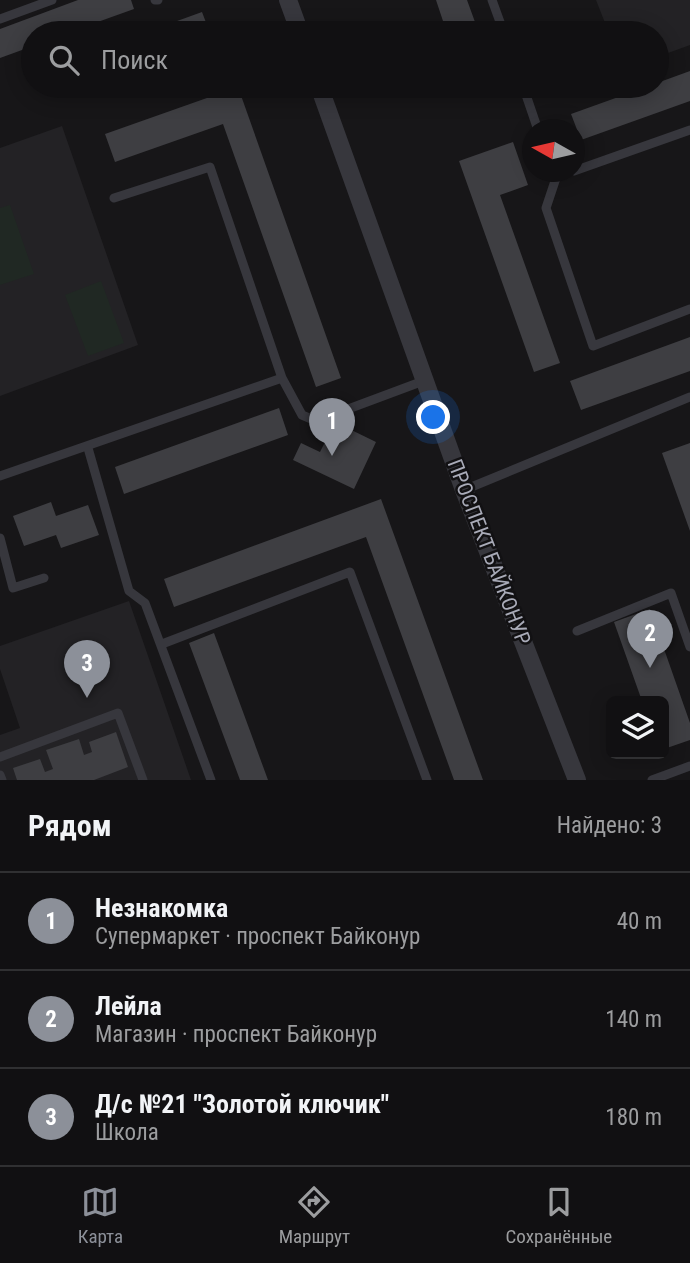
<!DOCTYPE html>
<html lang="ru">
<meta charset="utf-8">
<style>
:root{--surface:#111012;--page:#1a191b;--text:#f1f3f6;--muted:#9c9d9f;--line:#303032;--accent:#8c9099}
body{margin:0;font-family:"Roboto Condensed",sans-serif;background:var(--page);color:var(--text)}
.controls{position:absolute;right:21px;bottom:21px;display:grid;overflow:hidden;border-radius:10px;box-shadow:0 4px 18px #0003}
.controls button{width:63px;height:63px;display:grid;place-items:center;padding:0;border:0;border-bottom:2px solid var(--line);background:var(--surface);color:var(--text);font:35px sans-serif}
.compass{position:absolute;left:522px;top:119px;width:63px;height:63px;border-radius:50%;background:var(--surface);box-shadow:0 4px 18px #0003;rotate:278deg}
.you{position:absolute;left:434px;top:418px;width:24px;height:24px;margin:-18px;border:5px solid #fff;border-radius:50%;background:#1a73e8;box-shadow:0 0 0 10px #1a73e833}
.badge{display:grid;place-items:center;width:46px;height:46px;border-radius:50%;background:var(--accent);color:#fff;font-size:23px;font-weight:700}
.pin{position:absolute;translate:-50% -58px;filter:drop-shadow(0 2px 4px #0008)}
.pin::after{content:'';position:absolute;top:37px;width:24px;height:21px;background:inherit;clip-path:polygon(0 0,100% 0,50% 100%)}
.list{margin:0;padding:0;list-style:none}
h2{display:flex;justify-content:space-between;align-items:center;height:91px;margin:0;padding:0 28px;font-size:30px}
h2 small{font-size:23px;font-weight:400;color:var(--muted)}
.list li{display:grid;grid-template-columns:46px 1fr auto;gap:21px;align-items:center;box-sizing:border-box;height:98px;padding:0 28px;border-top:2px solid var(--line)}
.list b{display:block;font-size:26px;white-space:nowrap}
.list p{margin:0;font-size:23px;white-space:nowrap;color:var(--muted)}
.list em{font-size:23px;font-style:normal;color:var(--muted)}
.icon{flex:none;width:38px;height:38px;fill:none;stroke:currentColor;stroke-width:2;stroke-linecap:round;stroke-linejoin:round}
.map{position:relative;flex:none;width:690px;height:780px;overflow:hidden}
.search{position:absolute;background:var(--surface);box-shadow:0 4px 18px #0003;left:21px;right:21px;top:21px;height:77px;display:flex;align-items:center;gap:18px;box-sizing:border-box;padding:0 24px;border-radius:38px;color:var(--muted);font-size:26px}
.sheet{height:385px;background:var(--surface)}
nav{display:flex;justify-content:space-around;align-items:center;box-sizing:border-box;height:98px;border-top:2px solid var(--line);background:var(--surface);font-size:19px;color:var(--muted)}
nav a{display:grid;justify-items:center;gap:4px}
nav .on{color:var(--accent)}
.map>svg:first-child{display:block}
.built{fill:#232225}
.green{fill:#202823}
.building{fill:#3e3e42}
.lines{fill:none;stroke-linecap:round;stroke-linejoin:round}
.lane{stroke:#37373d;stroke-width:9}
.street{stroke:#37373d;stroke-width:18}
.labels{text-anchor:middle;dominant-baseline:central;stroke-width:5;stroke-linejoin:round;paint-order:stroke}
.street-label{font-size:21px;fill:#a9abb8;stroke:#121113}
</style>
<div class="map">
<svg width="690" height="780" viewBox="0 0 690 780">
<rect width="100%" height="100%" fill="#171618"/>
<path class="built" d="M 596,0 L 690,0 L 690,45 L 657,57 L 657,33 L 609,33 Z
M 62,126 L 138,345 L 0,396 L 0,148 Z
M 129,601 L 191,780 L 0,780 L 0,735 L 20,728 L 0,669 L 0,646 Z"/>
<path class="green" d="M 10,205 L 34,274 L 0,285 L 0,208 Z
M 101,281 L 124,343 L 88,356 L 65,295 Z"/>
<path class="building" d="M 78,0 L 131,0 L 134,9 L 67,33 L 33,33 L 33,46 L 0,58 L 0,29 Z
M 436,0 L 467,0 L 479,33 L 447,33 Z
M 202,12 L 210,33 L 157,33 L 155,29 Z
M 690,71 L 690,101 L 581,140 L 571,114 L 649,86 L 657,86 L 657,83 Z
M 238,87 L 341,378 L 316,387 L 223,124 L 115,162 L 105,134 Z
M 513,142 L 528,185 L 500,195 L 560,363 L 534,372 L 459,161 Z
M 690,337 L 690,371 L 581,410 L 570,381 Z
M 279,408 L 288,435 L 124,494 L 115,467 Z
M 335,422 L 376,442 L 354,489 L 293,460 L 301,443 L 320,452 Z
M 690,443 L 690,531 L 662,453 Z
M 381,499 L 483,780 L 454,780 L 366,537 L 174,607 L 164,579 Z
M 51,502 L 56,516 L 88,505 L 99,535 L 61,548 L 56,535 L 24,546 L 13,516 Z
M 650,609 L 690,723 L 690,740 L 664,749 L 664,701 L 642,701 L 614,622 Z
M 214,633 L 268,780 L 240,780 L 189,643 Z
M 116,732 L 128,767 L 94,780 L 17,780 L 13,768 L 40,759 L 45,772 L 53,769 L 46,750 L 79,739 L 84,755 L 92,752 L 89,742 Z"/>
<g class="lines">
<path class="lane" d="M 155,0 L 158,0
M 492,0 L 504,33
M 0,19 L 52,0
M 523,86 L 538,130
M 574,171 L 690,130
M 554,172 L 556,178 L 546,208 L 593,346 L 690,309
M 114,198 L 210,167 L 282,378 L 302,415 L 316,421 L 426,380
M 88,448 L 129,591 L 145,603 L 211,780
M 0,476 L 282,378
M 464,490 L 690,397
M 0,538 L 13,588 L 44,578
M 577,631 L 671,593 L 690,647
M 162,644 L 350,572 L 427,780
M 0,757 L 118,713 L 143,780
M 0,775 L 2,780
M 652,780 L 690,766"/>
<path class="street" d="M 288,0 L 300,33
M 319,86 L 464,490 L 577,780"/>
</g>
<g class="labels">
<g class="street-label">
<text transform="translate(489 552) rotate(69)">ПРОСПЕКТ БАЙКОНУР</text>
</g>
</g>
</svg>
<div class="controls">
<button><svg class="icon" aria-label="layers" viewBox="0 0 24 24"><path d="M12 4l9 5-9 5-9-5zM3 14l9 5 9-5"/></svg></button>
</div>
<svg class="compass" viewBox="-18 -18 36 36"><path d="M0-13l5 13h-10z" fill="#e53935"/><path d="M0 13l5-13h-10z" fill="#9c9d9f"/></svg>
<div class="you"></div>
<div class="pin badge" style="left:332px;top:456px">1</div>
<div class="pin badge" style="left:650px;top:668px">2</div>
<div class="pin badge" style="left:87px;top:698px">3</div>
<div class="search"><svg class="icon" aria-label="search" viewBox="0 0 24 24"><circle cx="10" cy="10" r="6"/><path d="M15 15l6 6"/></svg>Поиск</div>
</div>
<section class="sheet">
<h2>Рядом<small>Найдено: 3</small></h2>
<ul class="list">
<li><span class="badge">1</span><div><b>Незнакомка</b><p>Супермаркет · проспект Байконур</p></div><em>40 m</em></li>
<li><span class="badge">2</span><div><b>Лейла</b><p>Магазин · проспект Байконур</p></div><em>140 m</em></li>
<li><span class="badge">3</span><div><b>Д/c №21 &quot;Золотой ключик&quot;</b><p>Школа</p></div><em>180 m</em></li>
</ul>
</section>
<nav>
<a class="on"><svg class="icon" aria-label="map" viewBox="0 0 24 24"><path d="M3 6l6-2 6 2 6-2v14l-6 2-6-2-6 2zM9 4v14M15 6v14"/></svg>Карта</a>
<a><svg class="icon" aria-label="directions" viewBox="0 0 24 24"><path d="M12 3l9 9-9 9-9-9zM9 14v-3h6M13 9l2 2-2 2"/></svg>Маршрут</a>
<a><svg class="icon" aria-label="saved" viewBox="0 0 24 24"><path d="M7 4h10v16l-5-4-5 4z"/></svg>Сохранённые</a>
</nav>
